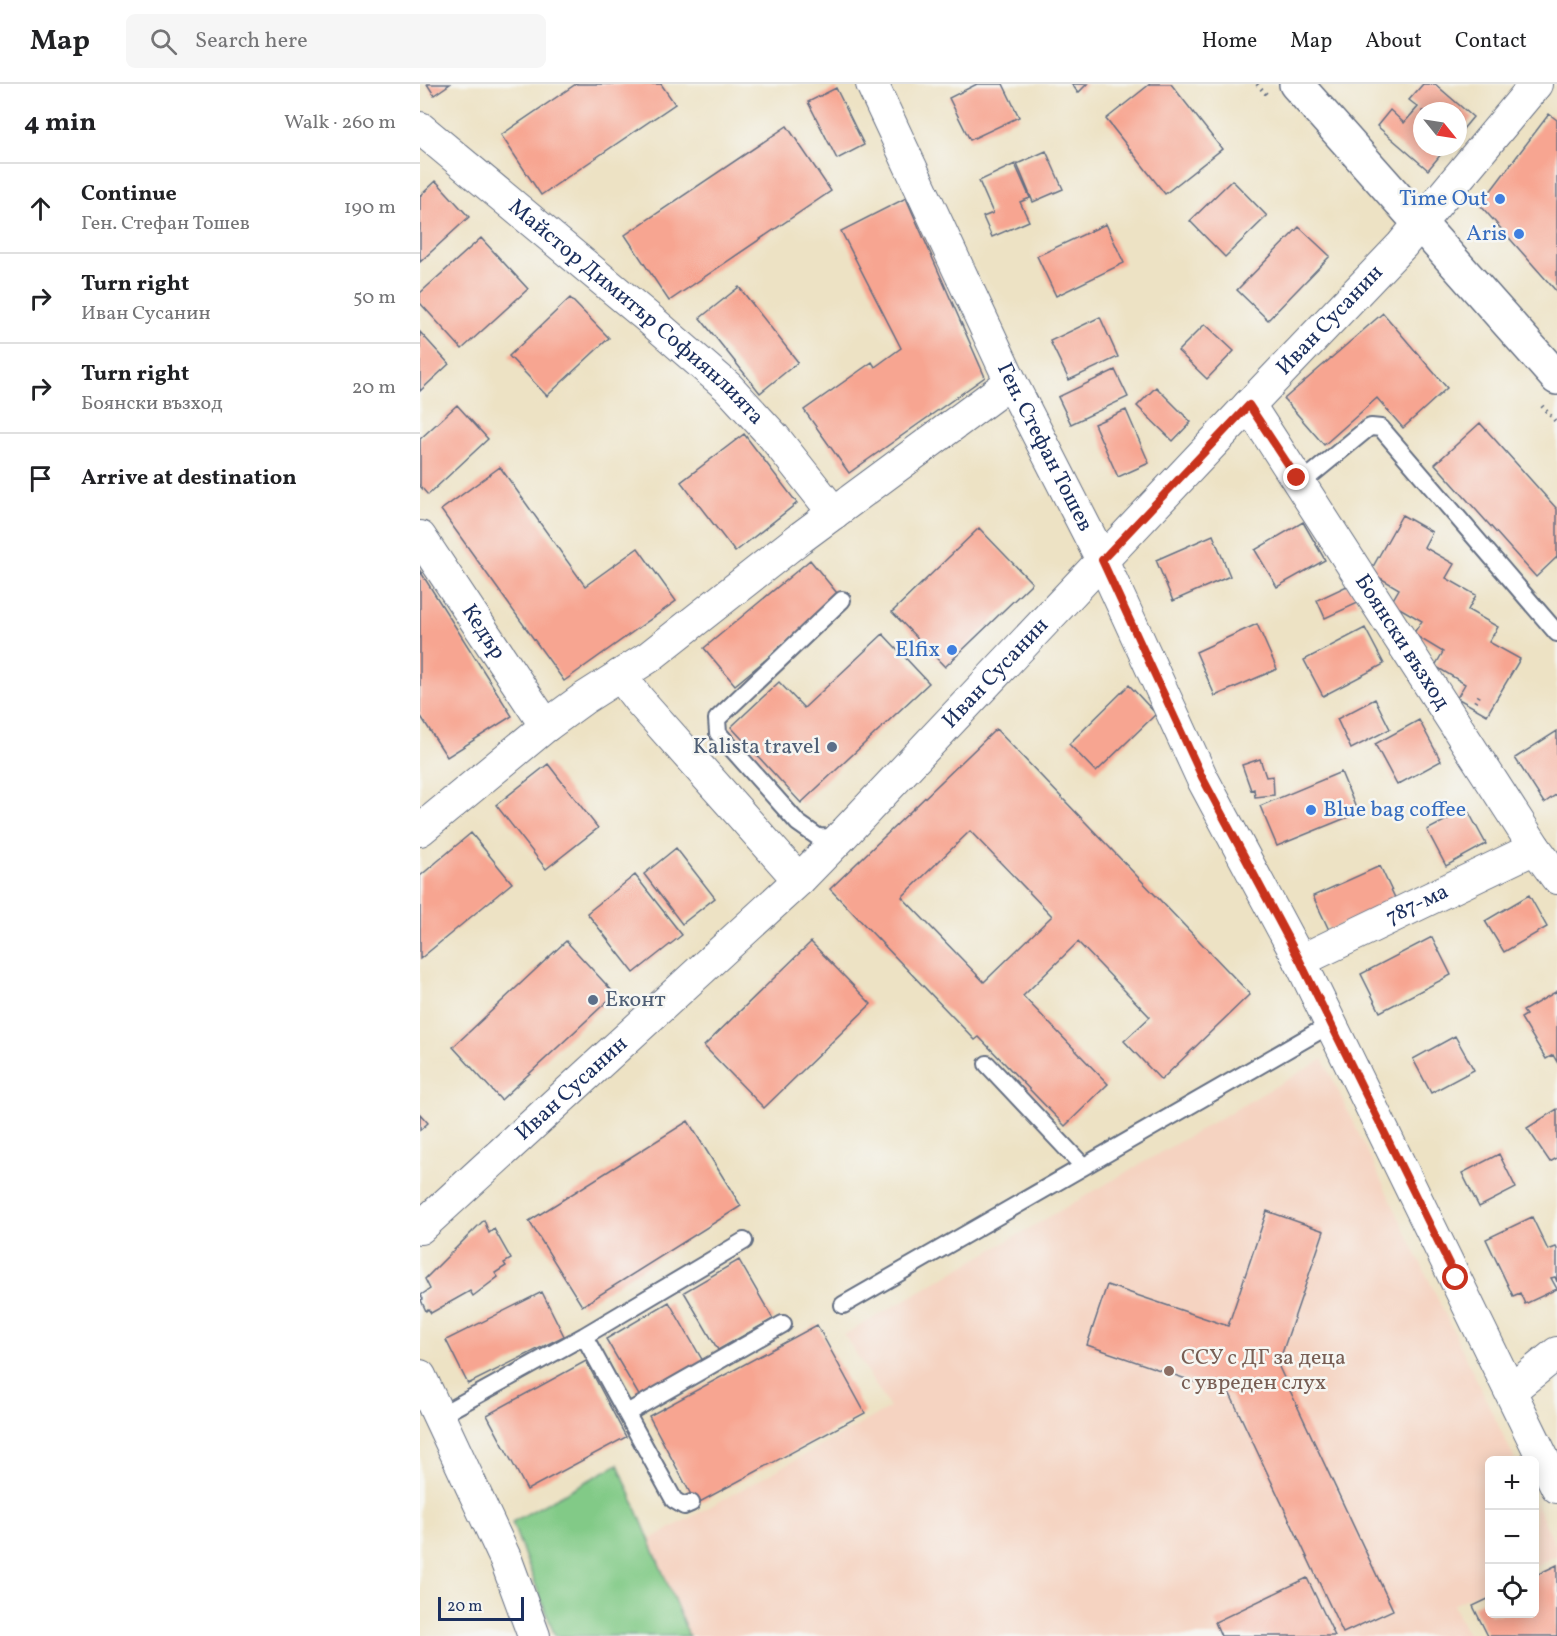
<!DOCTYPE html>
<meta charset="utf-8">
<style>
:root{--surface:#fff;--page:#f6f6f6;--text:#202124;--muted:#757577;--line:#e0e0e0}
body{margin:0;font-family:Vollkorn,serif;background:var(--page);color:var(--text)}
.controls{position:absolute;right:18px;bottom:18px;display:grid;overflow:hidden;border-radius:9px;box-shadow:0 3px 15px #0003}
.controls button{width:54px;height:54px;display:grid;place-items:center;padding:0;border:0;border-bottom:2px solid var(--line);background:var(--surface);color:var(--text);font:30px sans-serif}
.compass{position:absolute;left:993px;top:18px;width:54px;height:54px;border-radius:50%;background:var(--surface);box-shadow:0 3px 15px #0003;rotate:120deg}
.scale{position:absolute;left:18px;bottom:15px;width:86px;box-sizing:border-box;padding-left:6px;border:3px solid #1b2f5e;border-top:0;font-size:16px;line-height:21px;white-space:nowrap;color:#1b2f5e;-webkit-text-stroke:4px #f6f6f2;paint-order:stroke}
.stop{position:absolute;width:18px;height:18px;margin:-14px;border:4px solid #c8321e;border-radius:50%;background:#fff}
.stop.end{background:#c8321e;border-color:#fff;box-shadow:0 2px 6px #0008}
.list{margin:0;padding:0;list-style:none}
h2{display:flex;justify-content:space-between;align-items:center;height:78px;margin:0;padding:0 24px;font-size:26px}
h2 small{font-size:20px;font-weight:400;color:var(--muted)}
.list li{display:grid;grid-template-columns:39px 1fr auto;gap:18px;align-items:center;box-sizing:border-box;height:90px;padding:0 24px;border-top:2px solid var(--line)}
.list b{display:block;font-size:22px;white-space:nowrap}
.list p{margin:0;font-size:20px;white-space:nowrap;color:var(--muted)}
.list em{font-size:20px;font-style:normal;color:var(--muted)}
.icon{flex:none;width:33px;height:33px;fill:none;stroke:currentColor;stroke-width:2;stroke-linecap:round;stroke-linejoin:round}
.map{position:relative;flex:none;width:1137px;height:1552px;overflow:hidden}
header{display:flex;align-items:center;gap:36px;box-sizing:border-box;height:84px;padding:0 30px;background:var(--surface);border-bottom:2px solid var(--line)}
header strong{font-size:28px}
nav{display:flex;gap:33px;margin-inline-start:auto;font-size:21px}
.search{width:420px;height:54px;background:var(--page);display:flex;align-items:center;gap:15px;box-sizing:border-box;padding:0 21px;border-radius:9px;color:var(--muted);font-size:22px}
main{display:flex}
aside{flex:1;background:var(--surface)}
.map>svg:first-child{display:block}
.built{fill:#f5d3c1}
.green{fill:#82ca87;stroke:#4e7c72;stroke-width:1.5}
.building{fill:#f7a591;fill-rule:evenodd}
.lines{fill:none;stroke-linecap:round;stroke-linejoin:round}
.service-casing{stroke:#646e82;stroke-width:20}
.minor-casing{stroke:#646e82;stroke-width:34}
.tertiary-casing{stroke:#646e82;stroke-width:36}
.path{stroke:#646e82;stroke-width:4;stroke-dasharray:1.5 4.5;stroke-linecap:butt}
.service{stroke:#fff;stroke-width:16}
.minor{stroke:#fff;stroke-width:32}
.tertiary{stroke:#fff;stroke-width:33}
.route{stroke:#c8321e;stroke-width:8}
.shop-dot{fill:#3f7fe0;stroke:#f6f6f2;stroke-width:2}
.service-dot{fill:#5c6f8a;stroke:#f6f6f2;stroke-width:2}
.education-dot{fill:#8d6e63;stroke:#f6f6f2;stroke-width:2}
.labels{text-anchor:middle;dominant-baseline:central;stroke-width:5;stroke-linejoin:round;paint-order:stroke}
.shop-label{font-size:22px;fill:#366cbe;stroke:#f6f6f2;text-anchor:end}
.street-label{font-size:22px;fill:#1b2f5e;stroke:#f6f6f2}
.service-label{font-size:22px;fill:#4e5e75;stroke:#f6f6f2;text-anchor:end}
.education-label{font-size:22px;fill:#785e54;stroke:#f6f6f2;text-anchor:start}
</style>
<header>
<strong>Map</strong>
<div class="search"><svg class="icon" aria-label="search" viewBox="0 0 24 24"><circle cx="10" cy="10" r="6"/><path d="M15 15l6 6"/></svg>Search here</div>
<nav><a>Home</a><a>Map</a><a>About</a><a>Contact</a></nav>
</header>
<main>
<aside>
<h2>4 min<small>Walk · 260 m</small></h2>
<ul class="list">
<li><svg class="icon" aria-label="ahead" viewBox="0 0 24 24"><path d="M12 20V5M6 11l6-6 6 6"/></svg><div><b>Continue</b><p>Ген. Стефан Тошев</p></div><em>190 m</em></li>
<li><svg class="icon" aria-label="right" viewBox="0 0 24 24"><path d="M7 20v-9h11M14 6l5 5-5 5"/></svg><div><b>Turn right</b><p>Иван Сусанин</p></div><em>50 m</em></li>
<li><svg class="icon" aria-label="right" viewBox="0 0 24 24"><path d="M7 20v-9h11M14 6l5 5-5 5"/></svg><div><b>Turn right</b><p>Боянски възход</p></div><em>20 m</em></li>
<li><svg class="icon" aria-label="arrive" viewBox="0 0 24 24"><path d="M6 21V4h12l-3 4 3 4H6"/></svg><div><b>Arrive at destination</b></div></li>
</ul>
</aside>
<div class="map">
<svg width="1137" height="1552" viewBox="0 0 1137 1552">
<rect width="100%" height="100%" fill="#f6f6f2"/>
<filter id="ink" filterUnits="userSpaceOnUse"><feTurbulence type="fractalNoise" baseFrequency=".0167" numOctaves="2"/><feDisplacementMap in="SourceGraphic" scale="12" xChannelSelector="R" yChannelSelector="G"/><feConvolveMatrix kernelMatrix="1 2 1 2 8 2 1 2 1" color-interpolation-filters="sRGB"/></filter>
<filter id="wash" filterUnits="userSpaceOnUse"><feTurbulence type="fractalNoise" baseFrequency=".008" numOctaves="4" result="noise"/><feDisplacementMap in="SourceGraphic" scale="24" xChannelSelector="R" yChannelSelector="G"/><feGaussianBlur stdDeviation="1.35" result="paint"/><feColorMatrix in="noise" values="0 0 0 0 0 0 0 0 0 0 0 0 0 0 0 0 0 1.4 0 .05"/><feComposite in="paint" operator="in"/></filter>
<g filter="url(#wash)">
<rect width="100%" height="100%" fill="#ede2c4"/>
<path class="built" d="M 903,975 L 1095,1376 L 1070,1376 L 1069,1503 L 1033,1521 L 1048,1552 L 269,1552 L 229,1456 L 470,1324 L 424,1251 Z
M 1115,1418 L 1137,1465 L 1137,1471 L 1115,1482 Z"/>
<path class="green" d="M 198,1380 L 269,1552 L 135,1552 L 92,1438 Z"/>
<g id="blocks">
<path class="building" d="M 7,0 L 30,0 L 14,11 Z
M 156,0 L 241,0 L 255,20 L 121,111 L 81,51 Z
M 557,0 L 583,0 L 599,33 L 550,56 L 529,14 Z
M 652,0 L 667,0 L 658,9 Z
M 730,0 L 751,0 L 802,65 L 745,110 L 686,35 Z
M 1003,0 L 1015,0 L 1053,33 L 1038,51 L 1038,27 L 1002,27 L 1002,63 L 1027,63 L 1008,86 L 957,42 L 970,26 L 984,39 L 998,23 L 989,16 Z
M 416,4 L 444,61 L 417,75 L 388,18 Z
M 1129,30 L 1137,36 L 1137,208 L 1060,121 Z
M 367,42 L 411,107 L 249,217 L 205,151 Z
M 626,67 L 643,105 L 613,118 L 597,80 Z
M 595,80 L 610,114 L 600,118 L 609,137 L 572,153 L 563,133 L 573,129 L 559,97 Z
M 812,96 L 847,132 L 805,173 L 770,137 Z
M 16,97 L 49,133 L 0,178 L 0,112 Z
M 486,114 L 565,293 L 429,389 L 384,326 L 452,278 L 455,283 L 481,264 L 421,147 Z
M 686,140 L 704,179 L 636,212 L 617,172 Z
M 879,143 L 910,172 L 848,236 L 817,206 Z
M 61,154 L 108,205 L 42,265 L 0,219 L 0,209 Z
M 319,203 L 378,278 L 340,309 L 280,234 Z
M 150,214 L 189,254 L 127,312 L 89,272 Z
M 963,229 L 1027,304 L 983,344 L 957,314 L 904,361 L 864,315 Z
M 680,233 L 698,273 L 649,296 L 630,257 Z
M 785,240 L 814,267 L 787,295 L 758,267 Z
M 0,248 L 29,280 L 0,307 Z
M 695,286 L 708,313 L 651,340 L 638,313 Z
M 736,303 L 771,338 L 753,357 L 717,322 Z
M 37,321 L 68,355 L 8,411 L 0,402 L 0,355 Z
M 706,326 L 729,379 L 698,393 L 674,340 Z
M 1060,339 L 1137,425 L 1137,473 L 1116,493 L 1015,380 Z
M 324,350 L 377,419 L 315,468 L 261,398 Z
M 80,383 L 165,502 L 218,464 L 256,517 L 144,597 L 21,426 Z
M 982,431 L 1012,448 L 1004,463 L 1034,480 L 1026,494 L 1056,511 L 1048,526 L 1078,543 L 1069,558 L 1100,575 L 1067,631 L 1037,614 L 1045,600 L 1015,582 L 1023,568 L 993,550 L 1002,537 L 971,519 L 979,505 L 950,488 Z
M 883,438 L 905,476 L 857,503 L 835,466 Z
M 559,444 L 612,499 L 525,583 L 472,528 Z
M 793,451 L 810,492 L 753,517 L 736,476 Z
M 390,476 L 421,514 L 315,601 L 284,564 Z
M 0,487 L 92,632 L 27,673 L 0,631 Z
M 929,501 L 938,519 L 905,534 L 897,516 Z
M 837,540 L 857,585 L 795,612 L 776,568 Z
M 945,544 L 964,580 L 903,612 L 884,576 Z
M 463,550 L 509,599 L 381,719 L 311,643 L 359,598 L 384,624 Z
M 709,601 L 736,630 L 676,688 L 649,660 Z
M 955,615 L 970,645 L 931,665 L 917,635 Z
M 999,636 L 1021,677 L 977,701 L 955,660 Z
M 576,645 L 830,910 L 741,996 L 704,957 L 730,933 L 658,858 L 603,912 L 688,1000 L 645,1042 L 559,953 L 555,956 L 410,805 ZM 550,747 L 632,832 L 564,898 L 482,813 Z
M 1137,647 L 1137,710 L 1124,719 L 1095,674 Z
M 840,675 L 846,693 L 853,692 L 854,711 L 835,713 L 834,705 L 831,706 L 822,681 Z
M 128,680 L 178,744 L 126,785 L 76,721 Z
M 921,688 L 938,729 L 857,762 L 840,722 Z
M 1047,725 L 1066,760 L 1026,782 L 1007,746 Z
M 51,749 L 92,799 L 0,875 L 0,792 Z
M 256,764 L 295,814 L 262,840 L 224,790 Z
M 960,782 L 976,816 L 909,846 L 893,812 Z
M 215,791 L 262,851 L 214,889 L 167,829 Z
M 1109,811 L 1127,843 L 1084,868 L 1065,837 Z
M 1012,853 L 1031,891 L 960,928 L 941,890 Z
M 146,857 L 195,910 L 81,1016 L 33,963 Z
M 391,858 L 451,920 L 344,1024 L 284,962 Z
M 1137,907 L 1137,978 L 1133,971 L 1126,975 L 1101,934 L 1106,931 L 1103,927 Z
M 1035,952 L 1054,986 L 1011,1009 L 993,975 Z
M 1137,1025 L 1137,1074 L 1130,1078 L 1107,1044 Z
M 0,1030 L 8,1039 L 0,1046 Z
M 268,1037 L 321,1122 L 162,1222 L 109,1137 Z
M 1079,1070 L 1096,1104 L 1059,1123 L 1042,1089 Z
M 847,1127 L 904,1147 L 858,1281 L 973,1526 L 923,1549 L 810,1310 L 667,1261 L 687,1201 L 808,1242 Z
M 1112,1133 L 1128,1166 L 1136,1163 L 1137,1165 L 1137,1198 L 1135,1193 L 1131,1194 L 1137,1205 L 1105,1220 L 1100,1209 L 1093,1212 L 1066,1155 Z
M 64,1136 L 69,1149 L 74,1145 L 91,1175 L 84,1179 L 86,1182 L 75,1189 L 78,1193 L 53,1212 L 50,1207 L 11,1229 L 8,1225 L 6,1227 L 1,1216 L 3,1215 L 1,1211 L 10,1205 L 5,1195 Z
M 319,1176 L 353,1235 L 298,1266 L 264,1208 Z
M 122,1208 L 144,1252 L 48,1300 L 26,1256 Z
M 249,1218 L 284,1279 L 221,1315 L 186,1255 Z
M 397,1241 L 445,1329 L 276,1420 L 229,1332 Z
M 166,1277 L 206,1353 L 107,1406 L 67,1331 Z
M 1137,1481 L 1137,1552 L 1068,1552 L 1053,1522 L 1070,1514 L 1070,1530 L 1114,1530 L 1114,1492 Z
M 887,1494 L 915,1552 L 801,1552 L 795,1538 Z"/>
</g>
</g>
<g filter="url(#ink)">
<use href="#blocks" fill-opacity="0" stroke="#646e82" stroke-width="1.5"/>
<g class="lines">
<defs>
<path id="service" d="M 880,400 L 947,345 L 951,343 L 961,344 L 1137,549
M 419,754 L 398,753 L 378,739 L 298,649 L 297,635 L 422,516
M 567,980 L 663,1082
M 423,1221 L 911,940
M 164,1252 L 254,1416 L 264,1422 L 271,1419
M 207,1329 L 363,1240
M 19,1332 L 164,1252 L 324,1157"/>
<g id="minor">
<path id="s1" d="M 452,0 L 591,298 L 682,476 L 782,694 L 880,877 L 1137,1403"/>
<path id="s2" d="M 0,44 L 226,232 L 308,303 L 354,353 L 414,429"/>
<path id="s3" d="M 829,321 L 1115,764 L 1137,794"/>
<path id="s4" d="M 0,453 L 126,642"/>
<path d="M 200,591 L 219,616 L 379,796"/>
<path d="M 0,746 L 126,642 L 163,615 L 229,573 L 380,454 L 591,298"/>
<path id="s5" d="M 880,877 L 1115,764"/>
<path id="s6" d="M 0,1144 L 379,796 L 420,754 L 829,321 L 982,161 L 1116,0"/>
<path d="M 0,1292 L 86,1476 L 114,1552"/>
<path d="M 1091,1306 L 1137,1269"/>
</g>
<path id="tertiary" d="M 876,0 L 1137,294"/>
</defs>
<use href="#service" class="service-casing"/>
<use href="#minor" class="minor-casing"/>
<use href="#tertiary" class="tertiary-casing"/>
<path class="path" d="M 837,0 L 847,11
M 1122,322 L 1137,339
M 1055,618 L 1061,609"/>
<use href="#service" class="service"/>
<use href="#minor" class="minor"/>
<use href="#tertiary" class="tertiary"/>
</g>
</g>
<g class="lines" filter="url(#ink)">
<path class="route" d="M 877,394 L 829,321 L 682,476 L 782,693 L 880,877 L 1036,1194"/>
</g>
<g class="shop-dot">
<circle cx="1080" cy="115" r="6"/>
<circle cx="1099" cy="150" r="6"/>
<circle cx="532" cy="566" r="6"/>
<circle cx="891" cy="726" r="6"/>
</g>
<g class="service-dot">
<circle cx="412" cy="663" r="6"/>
<circle cx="173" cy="916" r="6"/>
</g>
<circle class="education-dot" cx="749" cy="1287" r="6"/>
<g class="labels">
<g class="shop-label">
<text x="1068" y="115">Time Out</text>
<text x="1087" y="150">Aris</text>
<text x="520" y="566">Elfix</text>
<text x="903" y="726" text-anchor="start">Blue bag coffee</text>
</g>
<g class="street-label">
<text stroke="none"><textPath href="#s2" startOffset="284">Майстор Димитър Софиянлията</textPath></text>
<text stroke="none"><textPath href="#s6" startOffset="1286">Иван Сусанин</textPath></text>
<text stroke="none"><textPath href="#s1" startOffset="402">Ген. Стефан Тошев</textPath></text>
<text stroke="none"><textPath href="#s4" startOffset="114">Кедър</textPath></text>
<text stroke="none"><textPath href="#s3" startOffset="282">Боянски възход</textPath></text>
<text stroke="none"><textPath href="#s6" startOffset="800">Иван Сусанин</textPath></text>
<text stroke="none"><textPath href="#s5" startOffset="130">787-ма</textPath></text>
<text stroke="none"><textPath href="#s6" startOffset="206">Иван Сусанин</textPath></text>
</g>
<g class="service-label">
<text x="400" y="663">Kalista travel</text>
<text x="185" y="916" text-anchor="start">Еконт</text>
</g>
<g class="education-label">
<text x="761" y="1274">ССУ с ДГ за деца<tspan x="761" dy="25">с увреден слух</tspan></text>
</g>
</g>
</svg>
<div class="controls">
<button>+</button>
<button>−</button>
<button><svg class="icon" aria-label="locate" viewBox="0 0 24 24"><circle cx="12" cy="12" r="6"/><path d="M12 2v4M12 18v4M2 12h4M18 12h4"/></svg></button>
</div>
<svg class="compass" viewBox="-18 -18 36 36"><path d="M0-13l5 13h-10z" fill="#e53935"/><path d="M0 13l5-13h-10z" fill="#757577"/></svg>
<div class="scale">20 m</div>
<div class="stop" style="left:1036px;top:1194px"></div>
<div class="stop end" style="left:877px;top:394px"></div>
</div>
</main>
